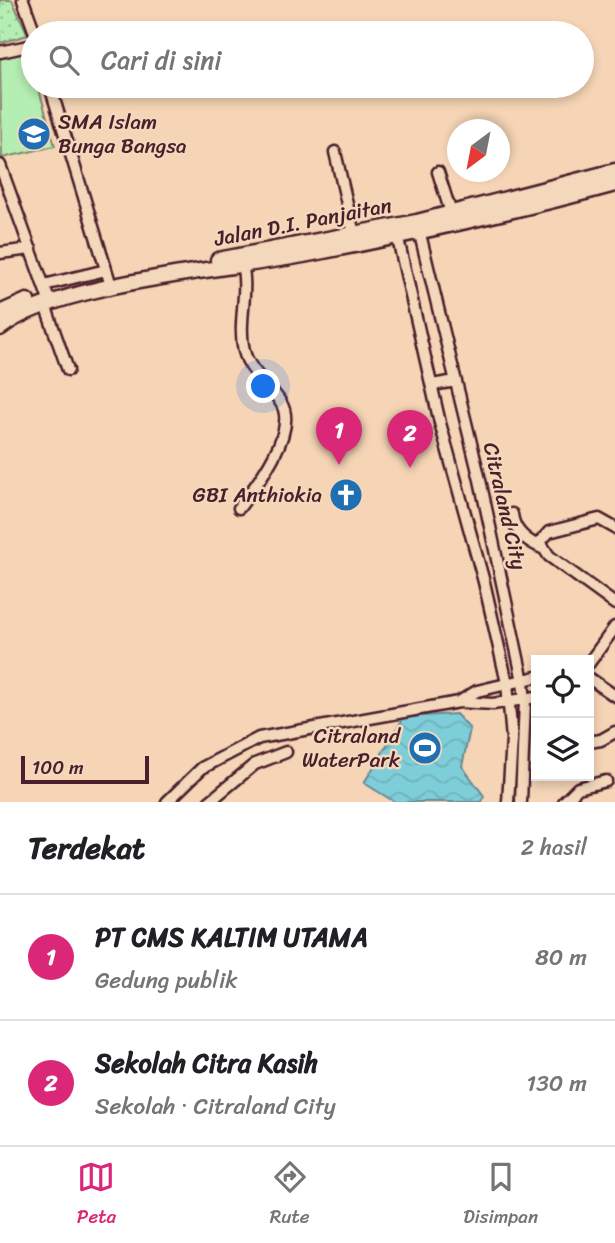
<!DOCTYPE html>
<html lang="id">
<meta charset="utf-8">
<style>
:root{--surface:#fff;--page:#f6f6f6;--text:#202124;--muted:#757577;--line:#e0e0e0;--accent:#db2777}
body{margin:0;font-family:Sriracha,sans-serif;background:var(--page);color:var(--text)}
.controls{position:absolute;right:21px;bottom:21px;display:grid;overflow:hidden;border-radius:0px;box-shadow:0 4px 10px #0003}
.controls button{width:63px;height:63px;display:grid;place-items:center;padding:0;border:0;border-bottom:2px solid var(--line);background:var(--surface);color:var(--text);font:35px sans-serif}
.compass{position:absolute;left:447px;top:119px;width:63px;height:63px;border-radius:50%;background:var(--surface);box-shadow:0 4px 10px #0003;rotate:212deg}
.scale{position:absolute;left:21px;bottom:18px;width:128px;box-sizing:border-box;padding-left:7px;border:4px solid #4a1f2b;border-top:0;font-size:19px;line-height:24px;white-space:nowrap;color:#4a1f2b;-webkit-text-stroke:5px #f4d8bb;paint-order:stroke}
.you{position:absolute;left:264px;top:387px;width:24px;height:24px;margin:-18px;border:5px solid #fff;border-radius:50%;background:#1a73e8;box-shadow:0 0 0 10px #1a73e833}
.badge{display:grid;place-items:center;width:46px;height:46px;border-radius:50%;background:var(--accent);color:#fff;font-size:23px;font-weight:700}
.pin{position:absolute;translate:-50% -58px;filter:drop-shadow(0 2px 4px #0008)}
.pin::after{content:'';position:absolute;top:37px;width:24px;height:21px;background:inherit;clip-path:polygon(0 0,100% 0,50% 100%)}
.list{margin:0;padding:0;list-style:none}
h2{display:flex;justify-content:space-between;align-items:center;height:91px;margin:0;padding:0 28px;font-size:30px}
h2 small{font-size:23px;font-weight:400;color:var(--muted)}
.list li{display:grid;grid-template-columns:46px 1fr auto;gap:21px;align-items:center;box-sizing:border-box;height:126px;padding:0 28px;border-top:2px solid var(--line)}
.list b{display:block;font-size:26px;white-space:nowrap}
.list p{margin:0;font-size:23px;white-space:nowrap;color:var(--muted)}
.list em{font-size:23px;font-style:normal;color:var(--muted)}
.icon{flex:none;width:38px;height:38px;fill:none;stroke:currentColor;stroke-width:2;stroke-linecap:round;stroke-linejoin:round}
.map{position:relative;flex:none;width:615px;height:802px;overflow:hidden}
.search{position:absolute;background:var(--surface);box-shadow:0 4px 10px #0003;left:21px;right:21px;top:21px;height:77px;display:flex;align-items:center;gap:18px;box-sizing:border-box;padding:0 24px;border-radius:38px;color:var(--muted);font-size:26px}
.sheet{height:343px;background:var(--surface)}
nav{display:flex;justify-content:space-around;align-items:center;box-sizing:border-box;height:98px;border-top:2px solid var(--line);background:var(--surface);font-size:19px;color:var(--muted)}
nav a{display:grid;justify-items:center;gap:4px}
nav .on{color:var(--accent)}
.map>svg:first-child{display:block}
.grass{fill:url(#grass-dots);stroke:#80866e;stroke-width:2}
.park{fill:#b5eeb2;stroke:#80866e;stroke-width:2}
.water{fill:url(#water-waves);stroke:#698893;stroke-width:2}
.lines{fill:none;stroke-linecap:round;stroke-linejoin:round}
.minor-casing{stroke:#4a1f2b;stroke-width:15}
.highway-casing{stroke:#4a1f2b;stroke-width:19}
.minor{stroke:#f4d8bb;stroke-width:10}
.highway{stroke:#f4d8bb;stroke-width:14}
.labels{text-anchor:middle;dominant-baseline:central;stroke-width:5;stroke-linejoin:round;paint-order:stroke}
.poi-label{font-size:21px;fill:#4a1f2b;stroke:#f4d8bb;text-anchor:end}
.street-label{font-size:21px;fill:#4a1f2b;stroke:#f4d8bb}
</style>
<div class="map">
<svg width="615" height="802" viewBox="0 0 615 802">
<defs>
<pattern id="grass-dots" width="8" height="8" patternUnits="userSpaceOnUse" patternTransform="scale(1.75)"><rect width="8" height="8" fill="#b5eeb2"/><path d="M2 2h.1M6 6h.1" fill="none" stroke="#9dcc99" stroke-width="1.8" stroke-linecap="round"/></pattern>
<pattern id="water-waves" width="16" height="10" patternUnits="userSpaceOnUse" patternTransform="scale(1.75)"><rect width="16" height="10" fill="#7eced9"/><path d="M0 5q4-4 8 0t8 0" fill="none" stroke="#6eb0ba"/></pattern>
</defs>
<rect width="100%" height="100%" fill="#f6d5b6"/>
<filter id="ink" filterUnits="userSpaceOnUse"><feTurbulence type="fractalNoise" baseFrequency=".0143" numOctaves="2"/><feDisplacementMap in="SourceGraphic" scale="14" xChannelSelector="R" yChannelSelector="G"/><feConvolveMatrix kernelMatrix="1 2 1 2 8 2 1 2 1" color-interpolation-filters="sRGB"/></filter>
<g filter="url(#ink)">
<path class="grass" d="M 0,0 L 12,0 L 28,35 L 0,43 Z"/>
<path class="park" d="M 28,52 L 33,86 L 38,86 L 55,146 L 2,158 L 0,59 Z"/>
<path class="water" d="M 456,714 L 470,729 L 462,766 L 484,796 L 482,802 L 395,802 L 364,783 L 404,717 Z"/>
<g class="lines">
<defs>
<path id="minor" d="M 23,0 L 35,33
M 0,52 L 33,45
M 50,86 L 109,279
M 335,152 L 354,234
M 0,165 L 50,303
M 438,172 L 451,213
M 418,226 L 480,480 L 523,681 L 525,701 L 521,802
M 396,230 L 440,423 L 484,582 L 507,683 L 512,739 L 508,802
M 0,253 L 31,249
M 44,285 L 106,270
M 45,305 L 68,370
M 432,385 L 456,381
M 239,508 C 255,487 299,431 281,403 C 270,385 249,372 244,351 C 237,321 250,291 241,260
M 512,514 C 514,532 527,541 542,548
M 615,528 L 599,519 L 549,532 L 540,542 L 549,556 L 615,604
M 589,663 L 615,627
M 589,678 L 615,696
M 459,702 L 477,691 L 536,677
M 589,742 L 601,740 L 615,732
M 167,802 L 202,768 L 259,738 L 459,702 L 493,704 L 536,697
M 209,802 L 255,764 L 286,752
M 564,802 L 578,788 L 606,781"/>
<path id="highway" d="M 218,260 L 417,222 L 615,171
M 0,313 L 27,301
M 0,328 C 55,283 229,269 303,255 C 408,235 512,212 615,184"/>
</defs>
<use href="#minor" class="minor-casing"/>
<use href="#highway" class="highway-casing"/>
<use href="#minor" class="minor"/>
<use href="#highway" class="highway"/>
</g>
</g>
<defs>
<symbol id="school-disc" viewBox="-11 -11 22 22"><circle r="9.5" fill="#1f6fb2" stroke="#f4d8bb"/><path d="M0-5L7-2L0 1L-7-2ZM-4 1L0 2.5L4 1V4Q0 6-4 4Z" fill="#fff"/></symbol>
<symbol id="church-disc" viewBox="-11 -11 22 22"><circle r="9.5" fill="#1f6fb2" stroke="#f4d8bb"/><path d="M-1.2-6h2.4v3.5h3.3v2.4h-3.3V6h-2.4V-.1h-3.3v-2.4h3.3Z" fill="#fff"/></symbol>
<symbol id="stadium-disc" viewBox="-11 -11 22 22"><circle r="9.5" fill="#1f6fb2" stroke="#f4d8bb"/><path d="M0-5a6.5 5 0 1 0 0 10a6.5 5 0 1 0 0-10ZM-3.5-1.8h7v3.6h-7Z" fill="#fff"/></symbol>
</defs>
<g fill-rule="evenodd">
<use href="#school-disc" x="15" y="115" width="38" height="38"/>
<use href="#church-disc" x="327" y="476" width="38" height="38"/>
<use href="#stadium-disc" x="406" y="729" width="38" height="38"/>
</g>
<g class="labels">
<g class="poi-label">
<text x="58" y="122" text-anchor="start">SMA Islam<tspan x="58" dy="24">Bunga Bangsa</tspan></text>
<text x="322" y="495">GBI Anthiokia</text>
<text x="400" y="736">Citraland<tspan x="400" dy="24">WaterPark</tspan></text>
</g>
<g class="street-label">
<text transform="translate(303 222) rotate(-11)">Jalan D.I. Panjaitan</text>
<text transform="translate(505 506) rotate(77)">Citraland City</text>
</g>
</g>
</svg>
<div class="controls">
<button><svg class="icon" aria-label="locate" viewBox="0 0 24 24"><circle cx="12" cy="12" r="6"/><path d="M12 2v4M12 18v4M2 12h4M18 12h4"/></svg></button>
<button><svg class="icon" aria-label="layers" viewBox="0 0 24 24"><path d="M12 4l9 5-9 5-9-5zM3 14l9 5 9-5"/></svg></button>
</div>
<svg class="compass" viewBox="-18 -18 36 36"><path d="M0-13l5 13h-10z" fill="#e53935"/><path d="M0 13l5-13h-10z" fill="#757577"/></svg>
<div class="scale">100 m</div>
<div class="you"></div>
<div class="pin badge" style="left:339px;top:465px">1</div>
<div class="pin badge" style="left:410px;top:468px">2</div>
<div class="search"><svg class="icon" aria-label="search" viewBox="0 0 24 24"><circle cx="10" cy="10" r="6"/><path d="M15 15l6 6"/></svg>Cari di sini</div>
</div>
<section class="sheet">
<h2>Terdekat<small>2 hasil</small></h2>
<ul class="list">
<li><span class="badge">1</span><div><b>PT CMS KALTIM UTAMA</b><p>Gedung publik</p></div><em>80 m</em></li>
<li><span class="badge">2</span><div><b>Sekolah Citra Kasih</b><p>Sekolah · Citraland City</p></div><em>130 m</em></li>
</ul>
</section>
<nav>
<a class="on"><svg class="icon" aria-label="map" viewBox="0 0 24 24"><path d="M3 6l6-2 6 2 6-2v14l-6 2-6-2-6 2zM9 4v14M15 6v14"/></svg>Peta</a>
<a><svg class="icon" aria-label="directions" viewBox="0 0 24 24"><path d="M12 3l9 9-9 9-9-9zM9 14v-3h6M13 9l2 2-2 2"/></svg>Rute</a>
<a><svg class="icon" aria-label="saved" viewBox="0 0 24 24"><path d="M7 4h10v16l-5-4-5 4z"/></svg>Disimpan</a>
</nav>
